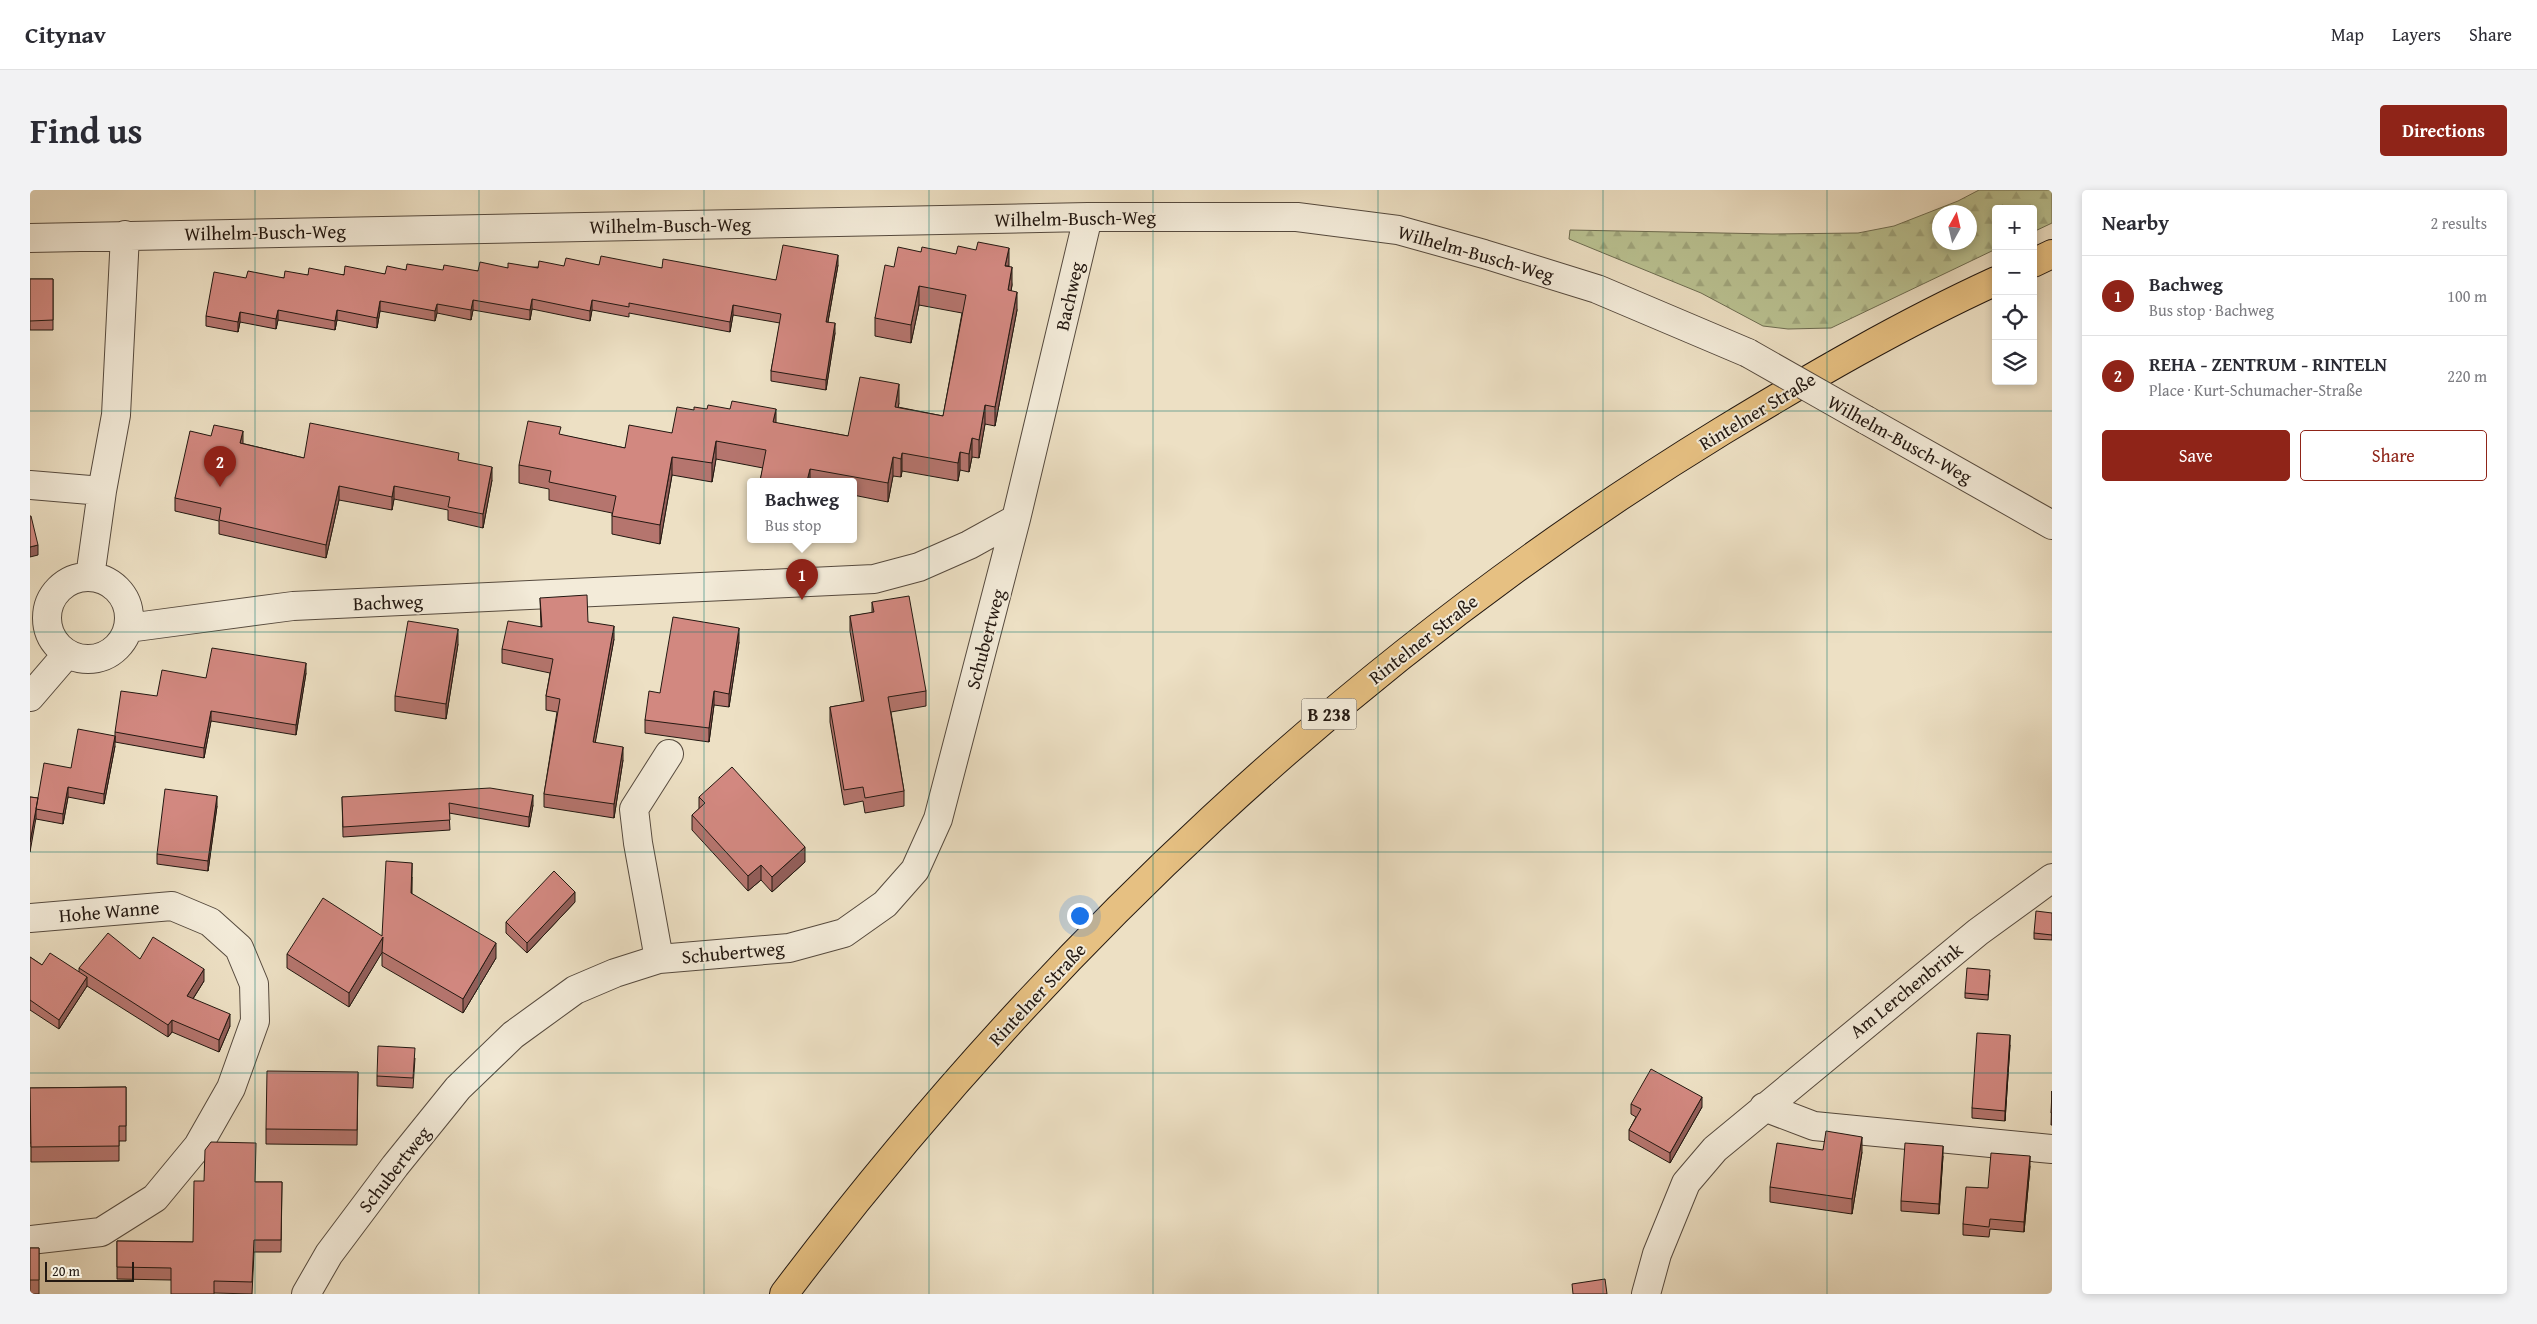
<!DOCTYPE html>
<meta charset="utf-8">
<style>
:root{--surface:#fff;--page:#f2f2f3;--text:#2b2b33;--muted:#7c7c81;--line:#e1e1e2;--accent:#8f2418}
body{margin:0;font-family:"Gentium Book Plus",serif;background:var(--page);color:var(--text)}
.controls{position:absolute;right:15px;top:15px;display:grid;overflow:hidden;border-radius:5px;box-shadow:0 2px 8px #0003}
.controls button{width:45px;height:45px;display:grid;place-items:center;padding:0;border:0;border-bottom:1px solid var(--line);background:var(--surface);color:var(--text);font:25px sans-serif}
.compass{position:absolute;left:1902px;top:15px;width:45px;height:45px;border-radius:50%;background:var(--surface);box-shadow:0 2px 8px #0003;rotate:8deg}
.scale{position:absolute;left:15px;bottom:12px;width:89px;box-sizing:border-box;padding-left:5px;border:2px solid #231811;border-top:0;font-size:14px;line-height:18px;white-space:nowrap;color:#231811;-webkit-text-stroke:4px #f3ebd9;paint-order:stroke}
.you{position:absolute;left:1049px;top:725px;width:18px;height:18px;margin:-12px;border:4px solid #fff;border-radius:50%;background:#1a73e8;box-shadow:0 0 0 8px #1a73e833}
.badge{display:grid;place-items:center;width:32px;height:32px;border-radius:50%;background:var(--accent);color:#fff;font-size:16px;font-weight:700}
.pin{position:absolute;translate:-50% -41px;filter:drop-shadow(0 1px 2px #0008)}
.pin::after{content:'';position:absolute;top:26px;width:18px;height:15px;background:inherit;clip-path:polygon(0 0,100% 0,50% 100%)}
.popup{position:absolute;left:717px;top:288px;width:110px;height:65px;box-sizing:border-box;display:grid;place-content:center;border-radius:5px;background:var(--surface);filter:drop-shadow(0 1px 4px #0005);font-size:16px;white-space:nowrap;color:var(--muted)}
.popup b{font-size:19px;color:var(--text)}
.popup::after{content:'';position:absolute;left:50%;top:100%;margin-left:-10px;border:10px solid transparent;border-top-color:var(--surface)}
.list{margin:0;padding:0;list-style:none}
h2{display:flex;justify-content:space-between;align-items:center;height:65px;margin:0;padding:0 20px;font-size:21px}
h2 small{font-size:16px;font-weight:400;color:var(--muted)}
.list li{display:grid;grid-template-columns:32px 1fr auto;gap:15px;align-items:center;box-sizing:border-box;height:80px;padding:0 20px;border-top:1px solid var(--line)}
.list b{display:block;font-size:19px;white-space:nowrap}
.list p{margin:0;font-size:16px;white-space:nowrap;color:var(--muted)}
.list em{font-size:16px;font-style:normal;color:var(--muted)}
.actions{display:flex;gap:10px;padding:15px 20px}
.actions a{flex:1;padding:11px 0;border:1px solid var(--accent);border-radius:5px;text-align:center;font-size:18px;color:var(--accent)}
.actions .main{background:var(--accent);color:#fff}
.icon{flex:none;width:28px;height:28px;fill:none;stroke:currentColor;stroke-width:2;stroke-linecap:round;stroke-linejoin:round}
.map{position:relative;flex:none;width:2022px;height:1104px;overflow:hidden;border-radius:5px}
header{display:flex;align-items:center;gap:30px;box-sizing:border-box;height:70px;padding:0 25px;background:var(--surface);border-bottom:1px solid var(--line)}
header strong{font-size:24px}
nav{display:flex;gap:28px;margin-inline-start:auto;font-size:18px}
.intro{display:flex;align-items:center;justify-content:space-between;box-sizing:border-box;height:120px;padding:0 30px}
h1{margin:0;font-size:35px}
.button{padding:12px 22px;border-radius:5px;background:var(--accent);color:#fff;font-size:18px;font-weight:700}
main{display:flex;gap:30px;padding:0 30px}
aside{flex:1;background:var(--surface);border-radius:5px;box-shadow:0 2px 8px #0003}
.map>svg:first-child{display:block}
.forest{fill:url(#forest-firs);stroke:#6e6d52;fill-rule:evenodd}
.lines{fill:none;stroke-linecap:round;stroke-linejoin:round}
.minor-casing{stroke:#564a3e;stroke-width:30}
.major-casing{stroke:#231811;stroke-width:30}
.minor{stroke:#f3ebd9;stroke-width:28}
.major{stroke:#e6c082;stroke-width:28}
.minor-bridge-casing{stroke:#564a3e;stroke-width:30;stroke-linecap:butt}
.minor-bridge{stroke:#f3ebd9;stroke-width:28}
.wall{fill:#b5756e;stroke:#231811}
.shaded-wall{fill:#935f5a;stroke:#231811}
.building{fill:#d28880;stroke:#231811}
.grid{fill:none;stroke:#0f766e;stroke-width:1;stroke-opacity:0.55}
.labels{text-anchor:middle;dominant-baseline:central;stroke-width:4;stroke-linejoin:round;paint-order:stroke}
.shield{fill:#f3ebd9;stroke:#61574d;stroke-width:1}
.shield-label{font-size:18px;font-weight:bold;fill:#231811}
.street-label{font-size:19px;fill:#231811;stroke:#f3ebd9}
</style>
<header>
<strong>Citynav</strong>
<nav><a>Map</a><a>Layers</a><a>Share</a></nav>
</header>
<div class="intro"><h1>Find us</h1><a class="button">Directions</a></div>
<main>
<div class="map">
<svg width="2022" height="1104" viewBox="0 0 2022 1104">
<defs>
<pattern id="forest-firs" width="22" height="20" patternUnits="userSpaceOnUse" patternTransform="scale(1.25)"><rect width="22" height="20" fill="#bac292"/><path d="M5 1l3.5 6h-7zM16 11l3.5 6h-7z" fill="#a0a67d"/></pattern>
</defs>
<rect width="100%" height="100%" fill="#ede0c4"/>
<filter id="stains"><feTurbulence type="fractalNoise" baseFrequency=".004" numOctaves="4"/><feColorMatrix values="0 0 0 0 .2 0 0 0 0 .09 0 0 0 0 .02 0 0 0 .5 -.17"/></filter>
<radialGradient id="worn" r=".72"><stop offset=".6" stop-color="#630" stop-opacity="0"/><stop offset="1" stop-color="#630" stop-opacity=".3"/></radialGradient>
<path class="forest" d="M 1949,0 L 2022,0 L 2022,33 L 2003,42 L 2003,19 L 1966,19 L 1966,59 L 1801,138 L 1758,139 L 1733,136 L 1671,103 L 1539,49 L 1540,40 L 1742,44 L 1828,43 L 1864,36 L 1928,11 ZM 1910,22 L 1940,22 L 1940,52 L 1910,52 Z"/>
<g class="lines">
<defs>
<path id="minor" d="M 0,48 L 1058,27 L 1267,27 L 1368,40 L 1454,64 L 1567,99 L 1718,163
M 1836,230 L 2022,335
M 0,295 L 72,301
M 60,387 L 72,301 L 86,225 L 95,45
M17 428a41 41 0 1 1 82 0a41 41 0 1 1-82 0Z
M 98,438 L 263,416 L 844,389 L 889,377 L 939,355 L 986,329 L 1058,27
M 0,507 L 37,464
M 0,728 L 142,716 L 180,732 L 209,758 L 224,794 L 225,831 L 201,898 L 168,956 L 125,1008 L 71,1042 L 0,1050
M 629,769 L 608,653 L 604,619 L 639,564
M 1734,917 L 1784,936 L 2022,959
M 276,1104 L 299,1064 L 365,976 L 428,898 L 483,845 L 545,800 L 585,783 L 629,769 L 759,758 L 814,743 L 855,714 L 885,680 L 908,629 L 986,329
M 1616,1104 L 1627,1064 L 1656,993 L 1685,959 L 1948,742 L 2022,688"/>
<path id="major" d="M 2003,73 L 2022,64
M 754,1104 C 1012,762 1326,465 1692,241 C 1781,187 1872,134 1966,91"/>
</defs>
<use href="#minor" class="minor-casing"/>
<use href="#major" class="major-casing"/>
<use href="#minor" class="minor"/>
<use href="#major" class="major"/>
<defs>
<path id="minor-bridge" d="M 1718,163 L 1836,230"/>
</defs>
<use href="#minor-bridge" class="minor-bridge-casing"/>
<use href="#minor-bridge" class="minor-bridge"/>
</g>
<path class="wall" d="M 891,62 L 979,76 L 982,95 L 981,101 L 987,120 L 965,236 L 955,234 L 949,268 L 942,267 L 939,282 L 930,280 L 928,291 L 872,281 L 871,287 L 863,286 L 858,312 L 823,305 L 823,291 L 730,291 L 733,278 L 686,269 L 682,292 L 642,285 L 630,354 L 582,344 L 582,323 L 519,310 L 519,299 L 489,293 L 489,275 L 531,245 L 595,258 L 642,243 L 746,233 L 818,246 L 869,213 L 868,217 L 913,226 L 932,123 L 889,115 L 881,153 L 845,146 L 845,128 L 864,77 Z
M 569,75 L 632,78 L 746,90 L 808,75 L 798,132 L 805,143 L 796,200 L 741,191 L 741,181 L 750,133 L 703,125 L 700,142 L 599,123 L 599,127 L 562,120 L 560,131 L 502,119 L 500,130 L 443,120 L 441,130 L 407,123 L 405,131 L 350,121 L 347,138 L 307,130 L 305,140 L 248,130 L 246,139 L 210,132 L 208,142 L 176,136 L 176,126 L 216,88 L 254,88 L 278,85 L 355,84 L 376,80 L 448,81 L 478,78 Z
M 0,89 L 23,89 L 23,140 L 0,140 Z
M 181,246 L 274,268 L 429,271 L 462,290 L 453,338 L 418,330 L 418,320 L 364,309 L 362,320 L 309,310 L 296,368 L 189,344 L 189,331 L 145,321 L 145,308 Z
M 510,408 L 558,432 L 584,449 L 565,552 L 593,570 L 584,628 L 514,617 L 514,604 L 527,522 L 516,520 L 516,506 L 520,483 L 472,473 L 472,459 L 511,437 Z
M 842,412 L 896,501 L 896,516 L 861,522 L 874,601 L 874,616 L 835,623 L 833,611 L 814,615 L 800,532 L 800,517 L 832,512 L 820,441 L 820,426 L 842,423 Z
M 709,452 L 699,517 L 684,515 L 679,552 L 615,543 L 615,530 L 630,503 Z
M 428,454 L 416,529 L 365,521 L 365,506 Z
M 276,483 L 266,545 L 181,531 L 174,568 L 85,552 L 85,542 L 176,488 Z
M 85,556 L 74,614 L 38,607 L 33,634 L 6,629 L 0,607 L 8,608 L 41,578 Z
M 312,607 L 503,615 L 499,637 L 419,623 L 420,640 L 313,647 Z
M 669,607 L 775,672 L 742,702 L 731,690 L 718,701 L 662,640 L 662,625 L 669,619 Z
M 187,616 L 178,681 L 127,674 L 127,664 Z
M 382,687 L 382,704 L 466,768 L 433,823 L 352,776 L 352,762 L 319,817 L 257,778 L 257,764 L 352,746 Z
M 545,712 L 497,763 L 476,743 L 476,732 Z
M 2022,723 L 2022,750 L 2004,749 L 2004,743 Z
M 0,767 L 12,775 L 49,782 L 49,778 L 110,769 L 174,791 L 163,809 L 200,836 L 189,862 L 142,842 L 138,847 L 57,796 L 29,839 L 0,820 Z
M 1960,785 L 1958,810 L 1935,808 L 1935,803 Z
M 1980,855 L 1975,931 L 1942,928 L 1942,918 Z
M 385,868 L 383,898 L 347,896 L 347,886 Z
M 328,882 L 327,955 L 236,954 L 236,939 Z
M 96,897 L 96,951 L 89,951 L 89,971 L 1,972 L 1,953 L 0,953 L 0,898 Z
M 2022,901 L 2022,935 L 2021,935 Z
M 1601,914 L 1672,917 L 1640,973 L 1599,950 L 1599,940 L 1606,927 L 1601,924 Z
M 1793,960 L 1832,962 L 1822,1024 L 1740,1012 L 1740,997 Z
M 1913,966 L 1909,1024 L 1871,1021 L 1871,1011 Z
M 2000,976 L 1994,1042 L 1960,1039 L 1959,1047 L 1933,1045 L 1933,1034 L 1958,998 Z
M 225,992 L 252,992 L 251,1062 L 224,1062 L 222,1104 L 184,1103 L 141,1090 L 87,1089 L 87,1051 L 163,1052 Z
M 0,1058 L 9,1058 L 9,1104 L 0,1104 Z"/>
<path class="shaded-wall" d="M 979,58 L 979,76 L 975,76 Z
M 808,65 L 808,75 L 796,142 L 796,132 Z
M 982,77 L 982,95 L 978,118 L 978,100 Z
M 889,96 L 889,115 L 881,153 L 881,135 Z
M 987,102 L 987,120 L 965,236 L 965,217 Z
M 502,109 L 502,119 L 500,130 L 500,120 Z
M 443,110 L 443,120 L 441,130 L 441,120 Z
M 562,110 L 562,120 L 560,131 L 560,121 Z
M 350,111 L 350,121 L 347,138 L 347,128 Z
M 407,114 L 407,123 L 405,131 L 405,121 Z
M 703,115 L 703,125 L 700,142 L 700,132 Z
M 248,120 L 248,130 L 246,139 L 246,129 Z
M 307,120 L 307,130 L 305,140 L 305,131 Z
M 210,122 L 210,132 L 208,142 L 208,132 Z
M 805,133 L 805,143 L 796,200 L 796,190 Z
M 869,194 L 869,213 L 865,235 L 865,217 Z
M 955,215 L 955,234 L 949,268 L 949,250 Z
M 746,219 L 746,237 L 743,232 Z
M 213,241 L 213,254 L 210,253 Z
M 942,248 L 942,267 L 939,282 L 939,264 Z
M 686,251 L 686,269 L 682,292 L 682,273 Z
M 930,262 L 930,280 L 928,291 L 928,273 Z
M 872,263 L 872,281 L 871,287 L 871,269 Z
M 642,267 L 642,285 L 630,354 L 630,335 Z
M 863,267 L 863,286 L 858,312 L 858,293 Z
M 462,277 L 462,290 L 453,338 L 453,324 Z
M 780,279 L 780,291 L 777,291 Z
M 309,296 L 309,310 L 296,368 L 296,355 Z
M 364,296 L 364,309 L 362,320 L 362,307 Z
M 8,355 L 8,365 L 0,367 L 0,357 Z
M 584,436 L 584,449 L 563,565 L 563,552 Z
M 709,438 L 709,452 L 699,517 L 699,504 Z
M 428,439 L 428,454 L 416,529 L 416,514 Z
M 276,473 L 276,483 L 266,545 L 266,535 Z
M 684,501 L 684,515 L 679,552 L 679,538 Z
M 181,521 L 181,531 L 174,568 L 174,558 Z
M 85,546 L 85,556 L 74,614 L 74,604 Z
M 593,557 L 593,570 L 584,628 L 584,614 Z
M 38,597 L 38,607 L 33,634 L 33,624 Z
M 503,605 L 503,615 L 499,637 L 499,627 Z
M 187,606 L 187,616 L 178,681 L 178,671 Z
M 8,608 L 6,619 L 6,628 L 0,662 L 0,652 Z
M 775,657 L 775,672 L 742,702 L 742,687 Z
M 382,673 L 382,687 L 381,717 L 381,703 Z
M 731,675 L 731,690 L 718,701 L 718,686 Z
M 545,702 L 545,712 L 497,763 L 497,753 Z
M 353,747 L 353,761 L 319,817 L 319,803 Z
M 466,753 L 466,768 L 433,823 L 433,809 Z
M 174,779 L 174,791 L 157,818 L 157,806 Z
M 57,787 L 57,796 L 29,839 L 29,830 Z
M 200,824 L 200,836 L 189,862 L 189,850 Z
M 142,830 L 142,842 L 138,847 L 138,835 Z
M 1980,845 L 1980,855 L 1975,931 L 1975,921 Z
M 1672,907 L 1672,917 L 1640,973 L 1640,963 Z
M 1832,947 L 1832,962 L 1822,1024 L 1822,1009 Z
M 1913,956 L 1913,966 L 1909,1024 L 1909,1014 Z
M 2000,966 L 2000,976 L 1994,1042 L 1994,1032 Z"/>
<path class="building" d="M 948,52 L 979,58 L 975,76 L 982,77 L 978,100 L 987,102 L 965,217 L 955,215 L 949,250 L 942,248 L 939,264 L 930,262 L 928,273 L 872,263 L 871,269 L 863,267 L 858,293 L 780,279 L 777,291 L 730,291 L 736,260 L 686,251 L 682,273 L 642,267 L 630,335 L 582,326 L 586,306 L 519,292 L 521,281 L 489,275 L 498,231 L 531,237 L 529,244 L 595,258 L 599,235 L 642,243 L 647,217 L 664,220 L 664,217 L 677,219 L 678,215 L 700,219 L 702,211 L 746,219 L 743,232 L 818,246 L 830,187 L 869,194 L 865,217 L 913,226 L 936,105 L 889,96 L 881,135 L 845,128 L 855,75 L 864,77 L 868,57 L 891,62 L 892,57 L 926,64 L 928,56 L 946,60 Z
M 753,55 L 808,65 L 796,132 L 805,133 L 796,190 L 741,181 L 751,124 L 703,115 L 700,132 L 599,113 L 599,117 L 562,110 L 560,121 L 502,109 L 500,120 L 443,110 L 441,120 L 407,114 L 405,121 L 350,111 L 347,128 L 307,120 L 305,131 L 248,120 L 246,129 L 210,122 L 208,132 L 176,126 L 184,82 L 216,88 L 218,81 L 254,88 L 255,81 L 278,85 L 279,78 L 314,85 L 315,76 L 355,84 L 357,76 L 376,80 L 377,74 L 413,80 L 414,75 L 448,81 L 450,72 L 478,78 L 478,73 L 508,78 L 509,71 L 534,76 L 536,68 L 569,75 L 571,66 L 632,78 L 633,69 L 746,90 Z
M 0,89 L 23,89 L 23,130 L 0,131 Z
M 280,233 L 429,263 L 428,270 L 462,277 L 453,324 L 418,317 L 420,307 L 364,296 L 362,307 L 309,296 L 296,355 L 189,330 L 191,318 L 145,308 L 160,241 L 181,246 L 184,235 L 213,241 L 210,253 L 274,268 Z
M 0,326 L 1,326 L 8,355 L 0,357 Z
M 557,405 L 558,432 L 584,436 L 563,552 L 593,557 L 584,614 L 514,604 L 530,509 L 516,506 L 523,469 L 472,459 L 478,431 L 512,437 L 510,408 Z
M 879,406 L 896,501 L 858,507 L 874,601 L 835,608 L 833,597 L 814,600 L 800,517 L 834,511 L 820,426 L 844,422 L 842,412 Z
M 643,427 L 709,438 L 699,504 L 684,501 L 679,538 L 615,530 L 619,501 L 630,503 Z
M 378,431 L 428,439 L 416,514 L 365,506 Z
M 182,458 L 276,473 L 266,535 L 181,521 L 174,558 L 85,542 L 91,501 L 127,506 L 132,480 L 176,488 Z
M 48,539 L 85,546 L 74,604 L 38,597 L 33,624 L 6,619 L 14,573 L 41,578 Z
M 702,577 L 775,657 L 742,687 L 731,675 L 718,686 L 662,625 L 675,613 L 669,607 Z
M 460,598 L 503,605 L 499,627 L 419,613 L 420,630 L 313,637 L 312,607 Z
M 135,599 L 187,606 L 178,671 L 127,664 Z
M 0,607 L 8,608 L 0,652 Z
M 356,671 L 382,673 L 381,703 L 466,753 L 433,809 L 352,762 L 353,747 L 319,803 L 257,764 L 293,708 L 352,746 Z
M 524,681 L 545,702 L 497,753 L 476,732 Z
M 2006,721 L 2022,723 L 2022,745 L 2004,743 Z
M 78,743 L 110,769 L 123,747 L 174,779 L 157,806 L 200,824 L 189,850 L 142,830 L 138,835 L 49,778 Z
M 20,763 L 57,787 L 29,830 L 0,810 L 0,767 L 12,775 Z
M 1937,778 L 1960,780 L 1958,805 L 1935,803 Z
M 1947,843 L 1980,845 L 1975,921 L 1942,918 Z
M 348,856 L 385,858 L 383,888 L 347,886 Z
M 1621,879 L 1672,907 L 1640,963 L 1599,940 L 1611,919 L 1601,914 Z
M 237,881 L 328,882 L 327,940 L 236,939 Z
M 96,897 L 96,936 L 89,936 L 89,956 L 1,957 L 0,898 Z
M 2022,901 L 2022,923 L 2021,923 Z
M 1796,941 L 1832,947 L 1822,1009 L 1740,997 L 1747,953 L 1793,960 Z
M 181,952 L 226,953 L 225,992 L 252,992 L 251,1050 L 224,1050 L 222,1092 L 184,1091 L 184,1104 L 141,1104 L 141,1078 L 87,1077 L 87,1051 L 163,1052 L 164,991 L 174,991 L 175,960 Z
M 1875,953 L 1913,956 L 1909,1014 L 1871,1011 Z
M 1961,963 L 2000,966 L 1994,1032 L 1960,1029 L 1959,1037 L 1933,1034 L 1936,997 L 1958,998 Z
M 0,1058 L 9,1058 L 9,1090 L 0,1090 Z
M 1575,1089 L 1577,1104 L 1543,1104 L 1542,1094 Z"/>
<path class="grid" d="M 225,0 L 225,1104M 449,0 L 449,1104M 674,0 L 674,1104M 899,0 L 899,1104M 1123,0 L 1123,1104M 1348,0 L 1348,1104M 1573,0 L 1573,1104M 1797,0 L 1797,1104M 0,221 L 2022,221M 0,442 L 2022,442M 0,662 L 2022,662M 0,883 L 2022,883"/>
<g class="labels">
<rect class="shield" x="1271.5" y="508.5" width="55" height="31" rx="4"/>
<g class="shield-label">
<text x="1299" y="524">B 238</text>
</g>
<g class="street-label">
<text transform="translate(1045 28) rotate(-1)">Wilhelm-Busch-Weg</text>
<text transform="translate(640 35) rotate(-1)">Wilhelm-Busch-Weg</text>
<text transform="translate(235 42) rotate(-1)">Wilhelm-Busch-Weg</text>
<text transform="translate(1446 63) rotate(16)">Wilhelm-Busch-Weg</text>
<text transform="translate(1039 106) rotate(-77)">Bachweg</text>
<text transform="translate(1727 221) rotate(-31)">Rintelner Straße</text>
<text transform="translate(1870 249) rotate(29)">Wilhelm-Busch-Weg</text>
<text transform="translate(358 412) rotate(-2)">Bachweg</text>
<text transform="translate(955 449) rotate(-75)">Schubertweg</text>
<text transform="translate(1393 449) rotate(-38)">Rintelner Straße</text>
<text transform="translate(79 721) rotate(-5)">Hohe Wanne</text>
<text transform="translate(703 762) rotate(-5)">Schubertweg</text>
<text transform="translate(1876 800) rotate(-39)">Am Lerchenbrink</text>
<text transform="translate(1007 804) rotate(-47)">Rintelner Straße</text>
<text transform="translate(364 979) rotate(-52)">Schubertweg</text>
</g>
</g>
<rect width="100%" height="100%" filter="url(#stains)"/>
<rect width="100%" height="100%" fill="url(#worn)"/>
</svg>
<div class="controls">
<button>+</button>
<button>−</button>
<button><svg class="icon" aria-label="locate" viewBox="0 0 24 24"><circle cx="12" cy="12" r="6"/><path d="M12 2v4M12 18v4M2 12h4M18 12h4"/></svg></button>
<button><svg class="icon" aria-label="layers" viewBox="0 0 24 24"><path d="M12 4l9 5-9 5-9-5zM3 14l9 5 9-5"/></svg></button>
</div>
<svg class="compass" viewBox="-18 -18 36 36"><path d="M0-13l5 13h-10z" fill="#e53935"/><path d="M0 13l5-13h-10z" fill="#7c7c81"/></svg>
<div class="scale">20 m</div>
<div class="you"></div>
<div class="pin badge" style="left:772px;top:410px">1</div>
<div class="popup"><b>Bachweg</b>Bus stop</div>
<div class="pin badge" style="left:190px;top:297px">2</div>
</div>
<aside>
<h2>Nearby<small>2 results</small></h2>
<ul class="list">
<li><span class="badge">1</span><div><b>Bachweg</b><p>Bus stop · Bachweg</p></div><em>100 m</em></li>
<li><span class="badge">2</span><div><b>REHA - ZENTRUM - RINTELN</b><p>Place · Kurt-Schumacher-Straße</p></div><em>220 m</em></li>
</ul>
<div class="actions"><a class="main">Save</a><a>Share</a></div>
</aside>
</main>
